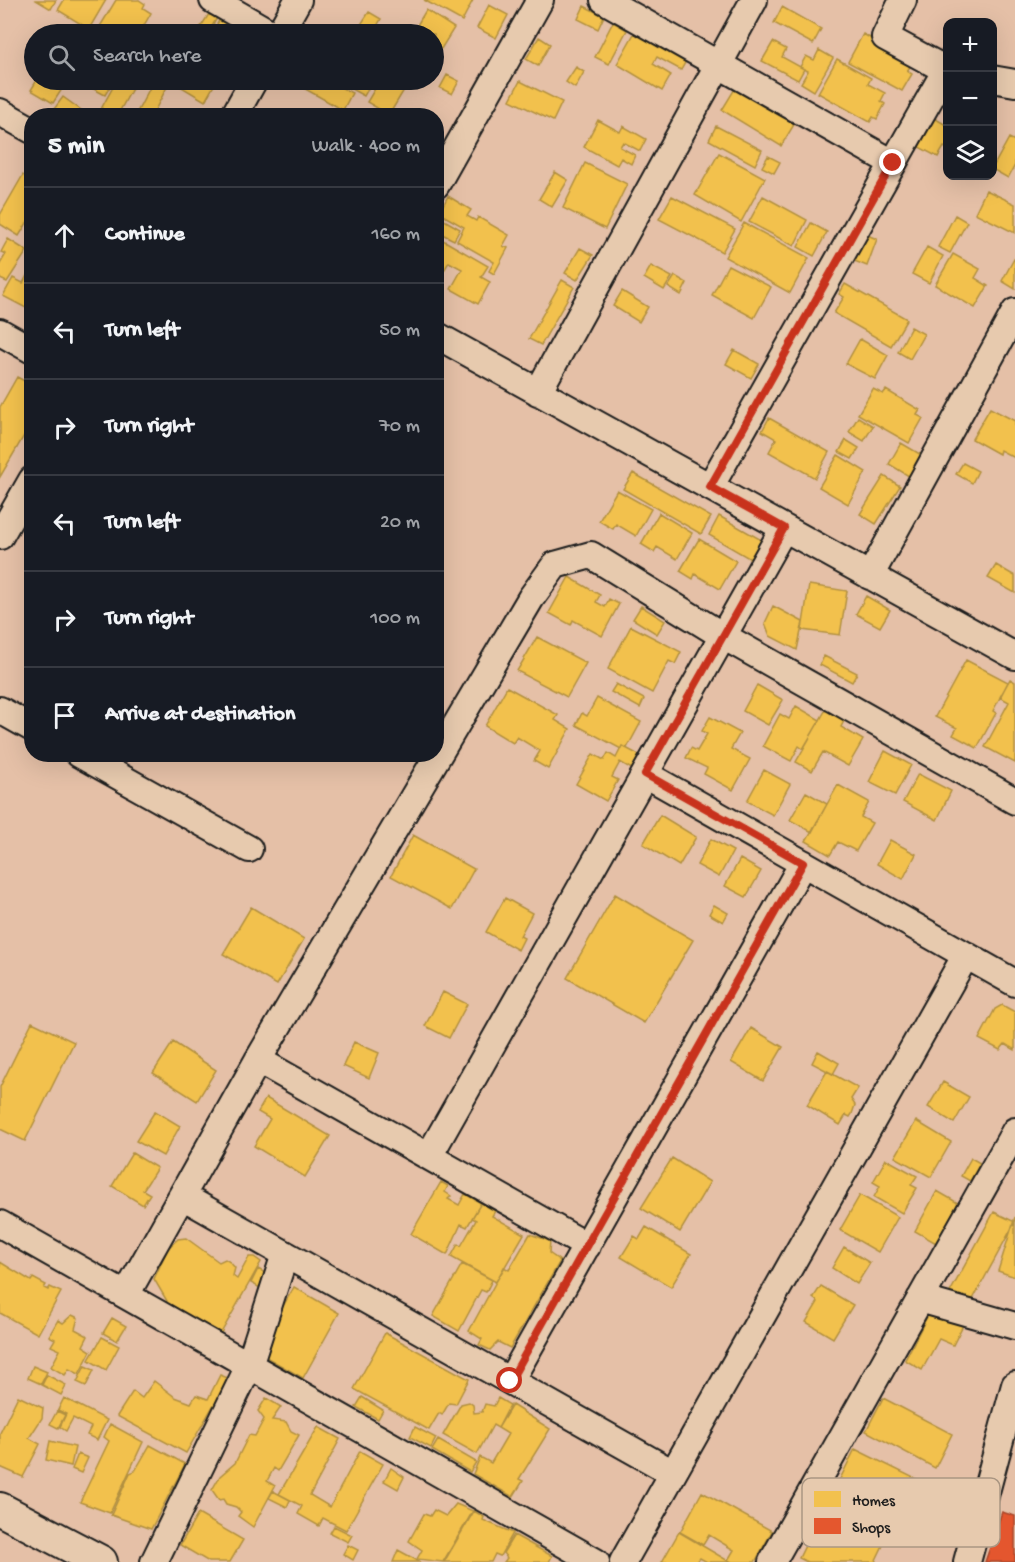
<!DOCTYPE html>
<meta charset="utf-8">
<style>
:root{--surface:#171b24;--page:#242831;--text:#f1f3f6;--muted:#9ea1a6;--line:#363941}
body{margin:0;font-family:"Gochi Hand",sans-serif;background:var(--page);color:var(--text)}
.controls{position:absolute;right:18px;top:18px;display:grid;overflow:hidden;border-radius:12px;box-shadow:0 6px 24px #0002}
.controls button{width:54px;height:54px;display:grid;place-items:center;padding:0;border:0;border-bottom:2px solid var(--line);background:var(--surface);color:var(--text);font:30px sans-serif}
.stop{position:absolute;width:18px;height:18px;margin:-14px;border:4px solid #c8321e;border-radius:50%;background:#fff}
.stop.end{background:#c8321e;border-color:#fff;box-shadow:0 2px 6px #0008}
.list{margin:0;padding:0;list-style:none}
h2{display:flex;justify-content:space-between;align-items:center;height:78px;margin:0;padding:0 24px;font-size:26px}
h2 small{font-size:20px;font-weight:400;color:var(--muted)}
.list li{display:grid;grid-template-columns:39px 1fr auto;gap:18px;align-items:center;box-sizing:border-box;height:96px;padding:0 24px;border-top:2px solid var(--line)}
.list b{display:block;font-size:22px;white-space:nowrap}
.list em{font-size:20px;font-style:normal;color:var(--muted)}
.icon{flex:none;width:33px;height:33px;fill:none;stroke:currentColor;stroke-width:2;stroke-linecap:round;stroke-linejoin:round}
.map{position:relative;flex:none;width:1015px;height:1562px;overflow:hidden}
.search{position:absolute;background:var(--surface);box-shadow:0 6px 24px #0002;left:24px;top:24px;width:420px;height:66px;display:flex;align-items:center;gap:15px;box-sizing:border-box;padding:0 21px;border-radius:33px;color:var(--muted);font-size:22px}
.panel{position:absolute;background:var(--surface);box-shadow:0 6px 24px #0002;left:24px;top:108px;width:420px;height:654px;border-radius:24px}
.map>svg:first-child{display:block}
.homes{fill:#f2c14e;stroke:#b2903f;stroke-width:1.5}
.shops{fill:#e4572e;stroke:#a84529;stroke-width:1.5}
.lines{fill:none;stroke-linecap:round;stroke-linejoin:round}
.minor-casing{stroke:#1c1c1c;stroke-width:30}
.tertiary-casing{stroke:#1c1c1c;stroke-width:36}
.minor{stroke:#e7caae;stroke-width:26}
.tertiary{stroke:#e7caae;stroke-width:32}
.route{stroke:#c8321e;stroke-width:8}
.key{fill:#e7caae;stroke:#aa9682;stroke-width:1.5}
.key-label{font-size:16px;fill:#1c1c1c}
</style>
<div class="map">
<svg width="1015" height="1562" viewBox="0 0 1015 1562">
<rect width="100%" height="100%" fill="#e5c0a7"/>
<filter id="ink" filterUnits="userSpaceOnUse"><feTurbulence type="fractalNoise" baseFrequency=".0167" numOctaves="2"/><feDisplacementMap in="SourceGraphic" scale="12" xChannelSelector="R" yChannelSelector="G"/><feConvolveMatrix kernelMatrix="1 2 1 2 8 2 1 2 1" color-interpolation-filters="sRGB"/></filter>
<g filter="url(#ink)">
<path class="homes" d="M 36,0 L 56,0 L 51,9 Z
M 64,0 L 106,0 L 89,29 L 58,10 Z
M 116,0 L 139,0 L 145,4 L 143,8 L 151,13 L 139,34 L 96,33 Z
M 424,0 L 473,0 L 462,21 Z
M 489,5 L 508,15 L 496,38 L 477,28 Z
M 584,6 L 604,16 L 598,29 L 578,19 Z
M 782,7 L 821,29 L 813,44 L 774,23 Z
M 426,10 L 454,28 L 441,49 L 434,44 L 434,34 L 418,34 L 413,32 Z
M 369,12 L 381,19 L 373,33 L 360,26 Z
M 209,14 L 217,18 L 208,33 L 200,28 Z
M 220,19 L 245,34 L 219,34 L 213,31 Z
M 613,22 L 627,30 L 609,64 L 595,57 Z
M 635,32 L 686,61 L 681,70 L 657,57 L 653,64 L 671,75 L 662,91 L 617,64 Z
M 863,34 L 913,62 L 907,71 L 912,74 L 902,91 L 848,62 Z
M 539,37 L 550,44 L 538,66 L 526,59 Z
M 773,42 L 786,49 L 782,57 L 804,69 L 798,80 L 762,61 Z
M 819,50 L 833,58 L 814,91 L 801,83 L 808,71 L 800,67 L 806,56 L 814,60 Z
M 837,59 L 871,78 L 868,84 L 885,93 L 881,101 L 885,104 L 877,119 L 873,117 L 870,122 L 818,93 Z
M 576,67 L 584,72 L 575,88 L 566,82 Z
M 447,75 L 459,81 L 452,94 L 440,88 Z
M 37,80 L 46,80 L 62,89 L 53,103 L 31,90 Z
M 49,80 L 67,80 L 62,89 Z
M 77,80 L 114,80 L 105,95 Z
M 117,80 L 128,80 L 135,83 L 117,116 L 113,116 L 101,109 Z
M 154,80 L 169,83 L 152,116 L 135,116 Z
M 170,80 L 217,80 L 205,101 Z
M 289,80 L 327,80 L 352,93 L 343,110 Z
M 342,80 L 373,80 L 364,96 L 340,83 Z
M 380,80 L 386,80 L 404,90 L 389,115 L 367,102 Z
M 520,81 L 562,102 L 553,121 L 510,100 Z
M 736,87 L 795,123 L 781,146 L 722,110 Z
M 63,97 L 81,110 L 77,116 L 63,116 L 54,109 Z
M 934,118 L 948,126 L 948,149 L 944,147 L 938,157 L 919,147 Z
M 598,120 L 620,132 L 623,126 L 646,139 L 640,151 L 623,142 L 620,147 L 635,155 L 631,164 L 621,158 L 617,165 L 584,147 Z
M 716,126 L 762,150 L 755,165 L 709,140 Z
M 1009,138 L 1015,141 L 1015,165 L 1008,178 L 992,169 Z
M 719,153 L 765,178 L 741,222 L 695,195 Z
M 768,156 L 780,162 L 774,173 L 762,167 Z
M 585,163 L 627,184 L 605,229 L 563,208 Z
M 555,172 L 568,180 L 552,207 L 539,199 Z
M 23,175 L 32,181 L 32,215 L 19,236 L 0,224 L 0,215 Z
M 986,190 L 1015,204 L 1015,233 L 975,213 Z
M 448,196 L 471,210 L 467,216 L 476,221 L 478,217 L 509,235 L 503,246 L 508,248 L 494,274 L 489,271 L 494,262 L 457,241 L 464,227 L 439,213 Z
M 672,196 L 735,229 L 722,252 L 659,219 Z
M 763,196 L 807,220 L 794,246 L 749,222 Z
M 955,215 L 967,222 L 950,253 L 938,247 Z
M 439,217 L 460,229 L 454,240 L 436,231 Z
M 744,223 L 809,258 L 790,293 L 725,257 Z
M 811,223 L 827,232 L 814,256 L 798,247 Z
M 862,233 L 877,239 L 867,266 L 852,260 Z
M 436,236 L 488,266 L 481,277 L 490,282 L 478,304 L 451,289 L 462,269 L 449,262 L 440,277 L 436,275 Z
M 8,239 L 27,251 L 7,282 L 0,279 L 0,264 L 6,254 L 1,252 Z
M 927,247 L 943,256 L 929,283 L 912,274 Z
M 580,248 L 593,255 L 577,280 L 565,273 Z
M 953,254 L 980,269 L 975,278 L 988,286 L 975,308 L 935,285 Z
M 1014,259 L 1015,260 L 1015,289 L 1002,281 Z
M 728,265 L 771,287 L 754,318 L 712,295 Z
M 32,266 L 32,297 L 26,308 L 3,296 L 13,278 L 23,283 Z
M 651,266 L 672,277 L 664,290 L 644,278 Z
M 675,276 L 687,283 L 681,295 L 668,287 Z
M 562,280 L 574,287 L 541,345 L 529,339 Z
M 845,284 L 907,319 L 891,346 L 834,313 L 844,297 L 839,294 Z
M 622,291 L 648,307 L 639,322 L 613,306 Z
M 911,327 L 924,334 L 910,359 L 898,352 Z
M 860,339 L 888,355 L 875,379 L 846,364 Z
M 734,350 L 759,364 L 751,378 L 726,364 Z
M 17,377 L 32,385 L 32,422 L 0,477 L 0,407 Z
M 873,389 L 883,394 L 886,390 L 920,410 L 917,415 L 923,418 L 909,443 L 858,414 Z
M 990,408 L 1015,421 L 1015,458 L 1000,450 L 999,454 L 972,439 Z
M 858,417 L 873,426 L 864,441 L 849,432 Z
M 769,418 L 829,452 L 815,478 L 769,452 L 776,439 L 762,431 Z
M 846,440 L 859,448 L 852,459 L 839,452 Z
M 901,443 L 925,457 L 912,478 L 889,464 Z
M 838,455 L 866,472 L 848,504 L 819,487 Z
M 963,463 L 978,471 L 972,483 L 956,474 Z
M 633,473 L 711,517 L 701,534 L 623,489 Z
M 884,476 L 900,486 L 876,524 L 860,514 Z
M 617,490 L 651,509 L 636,536 L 616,524 L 613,529 L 599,521 Z
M 659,513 L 692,533 L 677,559 L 657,547 L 654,552 L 641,544 Z
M 719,516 L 765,542 L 754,561 L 709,535 Z
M 699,539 L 736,561 L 720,589 L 695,574 L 693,579 L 680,571 Z
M 996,565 L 1015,576 L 1015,593 L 988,578 Z
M 569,577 L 600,595 L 596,602 L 605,607 L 609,599 L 619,604 L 602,636 L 573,620 L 571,625 L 549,613 Z
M 809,585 L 847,591 L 840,635 L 802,630 Z
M 866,596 L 890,610 L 880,627 L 856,614 Z
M 641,606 L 665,621 L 657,634 L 633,619 Z
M 773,606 L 803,622 L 797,650 L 770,636 L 765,623 Z
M 631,626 L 681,652 L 675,664 L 669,661 L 652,693 L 608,669 Z
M 537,637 L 586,663 L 567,697 L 517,671 Z
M 824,656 L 857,673 L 852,682 L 820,665 Z
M 966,660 L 1008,682 L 993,711 L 996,713 L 977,748 L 953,735 L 957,728 L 935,717 Z
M 1010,679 L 1015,682 L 1015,763 L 985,747 L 1009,702 L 1000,697 Z
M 616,684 L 644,699 L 640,708 L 611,692 Z
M 757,685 L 783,700 L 768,725 L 743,711 Z
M 507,687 L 558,715 L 555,720 L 570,729 L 548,769 L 534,761 L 540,751 L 517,737 L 513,743 L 485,726 Z
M 597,698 L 641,722 L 627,748 L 622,746 L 621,749 L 576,725 L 582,713 L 587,716 Z
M 829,704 L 847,715 L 841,727 L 863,740 L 848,766 L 823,752 L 812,771 L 796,762 Z
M 796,706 L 820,720 L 803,749 L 799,746 L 791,761 L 763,746 L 780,714 L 789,719 Z
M 710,717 L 740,733 L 731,749 L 750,759 L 733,790 L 704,774 L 707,768 L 686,758 L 691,748 L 697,751 L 707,734 L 702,731 Z
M 622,746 L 643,757 L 635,771 L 620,762 L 612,777 L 618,780 L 606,801 L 576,784 L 593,754 L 604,760 L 608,753 L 616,758 Z
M 885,751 L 911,765 L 895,795 L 869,782 Z
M 764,770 L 790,784 L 773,815 L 747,801 Z
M 918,774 L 951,791 L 937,820 L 903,802 Z
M 838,785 L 869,802 L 861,817 L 872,823 L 856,851 L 838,842 L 830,855 L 806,841 Z
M 806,792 L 827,804 L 812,832 L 790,820 Z
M 660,815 L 696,837 L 679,866 L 643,844 Z
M 413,835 L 474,869 L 452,909 L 391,876 Z
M 711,839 L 733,851 L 719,877 L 697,865 Z
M 890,840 L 916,854 L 903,879 L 877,864 Z
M 740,859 L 761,871 L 746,897 L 725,886 Z
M 615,894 L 693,940 L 644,1023 L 567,978 Z
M 505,898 L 532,913 L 520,936 L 524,938 L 518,950 L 486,932 Z
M 714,905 L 728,913 L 723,922 L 709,914 Z
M 251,907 L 304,939 L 277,985 L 223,954 Z
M 443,992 L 467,1004 L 449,1038 L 425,1026 Z
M 1002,1005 L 1015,1012 L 1015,1050 L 1005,1044 L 1000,1050 L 979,1039 L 995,1009 Z
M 32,1022 L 74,1042 L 25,1141 L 0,1129 L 0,1087 Z
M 751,1028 L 783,1047 L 763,1081 L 731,1062 Z
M 173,1042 L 216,1070 L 197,1101 L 153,1073 Z
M 354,1042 L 379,1053 L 369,1078 L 343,1066 Z
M 818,1051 L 839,1063 L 833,1074 L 812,1063 Z
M 827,1071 L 858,1088 L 851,1099 L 855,1105 L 852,1114 L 850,1117 L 846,1115 L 840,1125 L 807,1105 Z
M 943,1082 L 969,1097 L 954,1123 L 928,1107 Z
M 266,1098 L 330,1136 L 305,1177 L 254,1146 L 270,1119 L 258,1112 Z
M 155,1111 L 180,1126 L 163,1156 L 136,1141 Z
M 916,1121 L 951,1142 L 931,1177 L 895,1157 Z
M 132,1153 L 157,1168 L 143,1190 L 150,1194 L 143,1205 L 112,1186 Z
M 672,1158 L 710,1182 L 680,1232 L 641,1208 Z
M 971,1158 L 980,1163 L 970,1181 L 961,1176 Z
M 886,1159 L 917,1176 L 911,1185 L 917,1188 L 902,1213 L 874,1197 L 880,1186 L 873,1182 Z
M 441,1182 L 448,1186 L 445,1192 L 451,1196 L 448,1199 L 459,1205 L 465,1194 L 481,1203 L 467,1227 L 461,1224 L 447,1255 L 411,1234 Z
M 937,1191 L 958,1203 L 936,1243 L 915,1231 Z
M 860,1195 L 898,1217 L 878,1252 L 840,1230 Z
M 481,1203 L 495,1211 L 492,1216 L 524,1234 L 496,1282 L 451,1257 L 458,1244 L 461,1246 L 476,1220 L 472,1218 Z
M 994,1212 L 1015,1222 L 972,1301 L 948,1296 Z
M 1015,1217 L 1015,1277 L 998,1271 Z
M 646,1227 L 691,1254 L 671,1287 L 621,1257 L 634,1236 L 639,1239 Z
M 530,1234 L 550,1241 L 549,1253 L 560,1261 L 510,1348 L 498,1342 L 490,1350 L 479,1345 L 482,1339 L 469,1331 L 504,1267 L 509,1270 Z
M 186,1238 L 219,1262 L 225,1259 L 230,1262 L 235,1268 L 233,1276 L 237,1279 L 249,1257 L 254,1257 L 261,1262 L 221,1333 L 165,1304 L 167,1301 L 154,1279 L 168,1248 L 178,1239 Z
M 844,1247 L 870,1263 L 857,1284 L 832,1268 Z
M 0,1262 L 31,1281 L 33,1278 L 46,1285 L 44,1288 L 48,1290 L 50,1287 L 61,1292 L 38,1334 L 0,1313 Z
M 462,1264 L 492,1280 L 486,1292 L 481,1290 L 459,1331 L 433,1316 Z
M 258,1269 L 269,1275 L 262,1289 L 251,1283 Z
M 821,1286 L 853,1305 L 833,1338 L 806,1322 L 818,1302 L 813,1298 Z
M 294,1287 L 339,1313 L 303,1378 L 257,1352 Z
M 930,1311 L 964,1323 L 953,1345 L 939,1339 L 922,1370 L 905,1360 Z
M 72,1315 L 78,1318 L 75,1329 L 88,1336 L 83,1346 L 91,1351 L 79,1374 L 69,1369 L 65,1375 L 51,1367 L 60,1350 L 51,1346 L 55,1339 L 49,1336 L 58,1320 L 63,1323 Z
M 112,1318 L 126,1326 L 117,1341 L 103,1333 Z
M 385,1333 L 469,1379 L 456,1404 L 449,1403 L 442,1415 L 439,1413 L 429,1430 L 354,1389 Z
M 102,1337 L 119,1346 L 106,1370 L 89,1360 Z
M 33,1366 L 47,1372 L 41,1384 L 28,1378 Z
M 85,1366 L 94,1370 L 86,1386 L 77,1382 Z
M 47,1375 L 66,1385 L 61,1395 L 42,1385 Z
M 220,1375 L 233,1380 L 217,1408 L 213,1406 L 186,1453 L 117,1416 L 133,1391 L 142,1398 L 154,1381 L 175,1397 L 191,1403 L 196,1395 L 208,1399 Z
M 18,1396 L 43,1408 L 42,1418 L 29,1438 L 40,1444 L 23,1477 L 0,1467 L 0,1433 Z
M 362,1397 L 383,1410 L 378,1419 L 356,1407 Z
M 64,1398 L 107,1420 L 97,1440 L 87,1435 L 91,1427 L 73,1418 L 66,1431 L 60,1427 L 66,1414 L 58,1410 Z
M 266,1398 L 281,1407 L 272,1420 L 286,1422 L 291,1431 L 299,1435 L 278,1471 L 274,1468 L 267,1481 L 275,1486 L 253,1527 L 238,1516 L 241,1512 L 236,1507 L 226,1504 L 223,1499 L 219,1500 L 212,1490 L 220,1476 L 235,1463 L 249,1435 L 255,1436 L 264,1419 L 258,1411 Z
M 498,1398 L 510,1405 L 498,1428 L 493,1425 L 477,1454 L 443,1435 L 461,1404 L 469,1402 L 473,1405 L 474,1413 L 482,1412 L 485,1404 L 494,1406 Z
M 883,1398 L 952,1434 L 935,1468 L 866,1431 Z
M 512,1405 L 550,1429 L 519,1479 L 523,1481 L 513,1497 L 473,1474 L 480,1457 L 491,1463 L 508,1434 L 498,1428 Z
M 57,1411 L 65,1415 L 58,1428 L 50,1424 Z
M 110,1424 L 143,1442 L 110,1513 L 80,1502 L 109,1441 L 104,1437 Z
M 318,1427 L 340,1439 L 310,1495 L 330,1507 L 360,1451 L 383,1464 L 346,1530 L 323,1518 L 319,1526 L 298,1514 L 302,1506 L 279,1494 Z
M 415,1427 L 436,1438 L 431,1448 L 410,1437 Z
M 438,1440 L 476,1462 L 470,1472 L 432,1450 Z
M 50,1441 L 75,1447 L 71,1466 L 46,1460 Z
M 150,1445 L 185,1464 L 151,1529 L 111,1515 L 130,1473 L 135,1471 Z
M 855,1449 L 918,1480 L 896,1524 L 833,1493 Z
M 78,1454 L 88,1458 L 81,1473 L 72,1469 Z
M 391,1468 L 404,1477 L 398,1489 L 384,1481 Z
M 273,1491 L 290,1500 L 287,1507 L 269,1498 Z
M 702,1492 L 772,1531 L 755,1562 L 732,1562 L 728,1560 L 734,1550 L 709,1535 L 703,1545 L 680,1532 Z
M 456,1504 L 473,1511 L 443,1562 L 417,1559 L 422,1550 L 409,1541 L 424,1514 L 430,1516 L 434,1510 L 446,1516 Z
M 824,1507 L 887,1537 L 875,1562 L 807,1562 L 799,1558 Z
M 474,1511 L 484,1517 L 483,1520 L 513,1533 L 500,1556 L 495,1554 L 491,1562 L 444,1562 Z
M 198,1514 L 243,1540 L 230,1562 L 209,1562 L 180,1545 Z
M 334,1526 L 352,1535 L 348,1542 L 330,1533 Z
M 679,1532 L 730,1562 L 707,1562 L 700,1558 L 697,1562 L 662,1562 Z
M 514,1535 L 552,1556 L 549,1562 L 504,1562 L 507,1558 L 503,1553 Z
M 348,1545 L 358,1550 L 353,1560 L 343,1554 Z
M 398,1550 L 420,1562 L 393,1562 Z"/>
<path class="shops" d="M 1002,1512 L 1015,1516 L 1015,1562 L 985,1562 Z"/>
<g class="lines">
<defs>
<path id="minor" d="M 213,0 L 272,34
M 604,0 L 893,163
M 903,0 L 885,37 L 948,71
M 279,34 L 298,0
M 992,79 L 1015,83
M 0,112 L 32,130
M 234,116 L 254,80
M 436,185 L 540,0
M 0,332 L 32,350
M 436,335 L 1015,656
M 538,392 L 754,0
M 710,487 L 946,70
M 0,536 L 32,480
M 870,576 L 1015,312
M 0,710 L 32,728
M 79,754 L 249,849
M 645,774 L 1015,983
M 258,1060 L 587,1246
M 429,1156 L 784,528
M 182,1196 L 673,1473
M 0,1224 L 596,1562
M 126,1295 L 258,1060 L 531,598 L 555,565 L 591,555 L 723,636 L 1015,801
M 920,1299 L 1015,1326
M 510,1381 L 803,863
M 154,1562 L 249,1366 L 285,1254
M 623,1562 L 966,955
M 772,1562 L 1015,1131
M 967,1562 L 1015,1385"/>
<path id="tertiary" d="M 0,1509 L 101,1562"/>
</defs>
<use href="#minor" class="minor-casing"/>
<use href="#tertiary" class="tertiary-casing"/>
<use href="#minor" class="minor"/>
<use href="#tertiary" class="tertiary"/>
</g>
</g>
<g class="lines" filter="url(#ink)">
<path class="route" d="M 510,1381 L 803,863 L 645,774 L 784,528 L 710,487 L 893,163"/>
</g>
<rect x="802" y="1478" width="198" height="69" rx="9" class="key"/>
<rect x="814" y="1491" width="27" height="16" fill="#f2c14e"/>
<rect x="814" y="1518" width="27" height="16" fill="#e4572e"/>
<g class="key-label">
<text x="852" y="1505">Homes</text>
<text x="852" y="1532">Shops</text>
</g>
</svg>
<div class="controls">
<button>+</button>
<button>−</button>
<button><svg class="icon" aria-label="layers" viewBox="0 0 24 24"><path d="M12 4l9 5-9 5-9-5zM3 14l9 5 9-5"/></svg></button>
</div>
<div class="stop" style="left:510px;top:1381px"></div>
<div class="stop end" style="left:893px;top:163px"></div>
<div class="search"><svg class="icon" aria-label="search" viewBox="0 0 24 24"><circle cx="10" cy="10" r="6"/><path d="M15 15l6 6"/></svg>Search here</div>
<section class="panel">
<h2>5 min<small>Walk · 400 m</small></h2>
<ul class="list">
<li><svg class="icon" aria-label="ahead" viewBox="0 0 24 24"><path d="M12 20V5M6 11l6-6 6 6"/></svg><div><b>Continue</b></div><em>160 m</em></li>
<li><svg class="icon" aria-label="left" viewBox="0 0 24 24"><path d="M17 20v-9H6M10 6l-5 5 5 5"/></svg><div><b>Turn left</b></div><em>50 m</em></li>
<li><svg class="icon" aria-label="right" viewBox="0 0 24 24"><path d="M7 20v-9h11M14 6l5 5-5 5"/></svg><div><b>Turn right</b></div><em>70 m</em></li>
<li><svg class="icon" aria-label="left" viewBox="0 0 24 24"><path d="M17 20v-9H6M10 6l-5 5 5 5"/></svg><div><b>Turn left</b></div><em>20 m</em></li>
<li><svg class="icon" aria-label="right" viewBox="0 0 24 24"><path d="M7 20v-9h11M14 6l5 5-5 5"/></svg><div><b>Turn right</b></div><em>100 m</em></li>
<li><svg class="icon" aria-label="arrive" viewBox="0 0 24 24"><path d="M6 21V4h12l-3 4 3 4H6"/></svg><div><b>Arrive at destination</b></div></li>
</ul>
</section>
</div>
